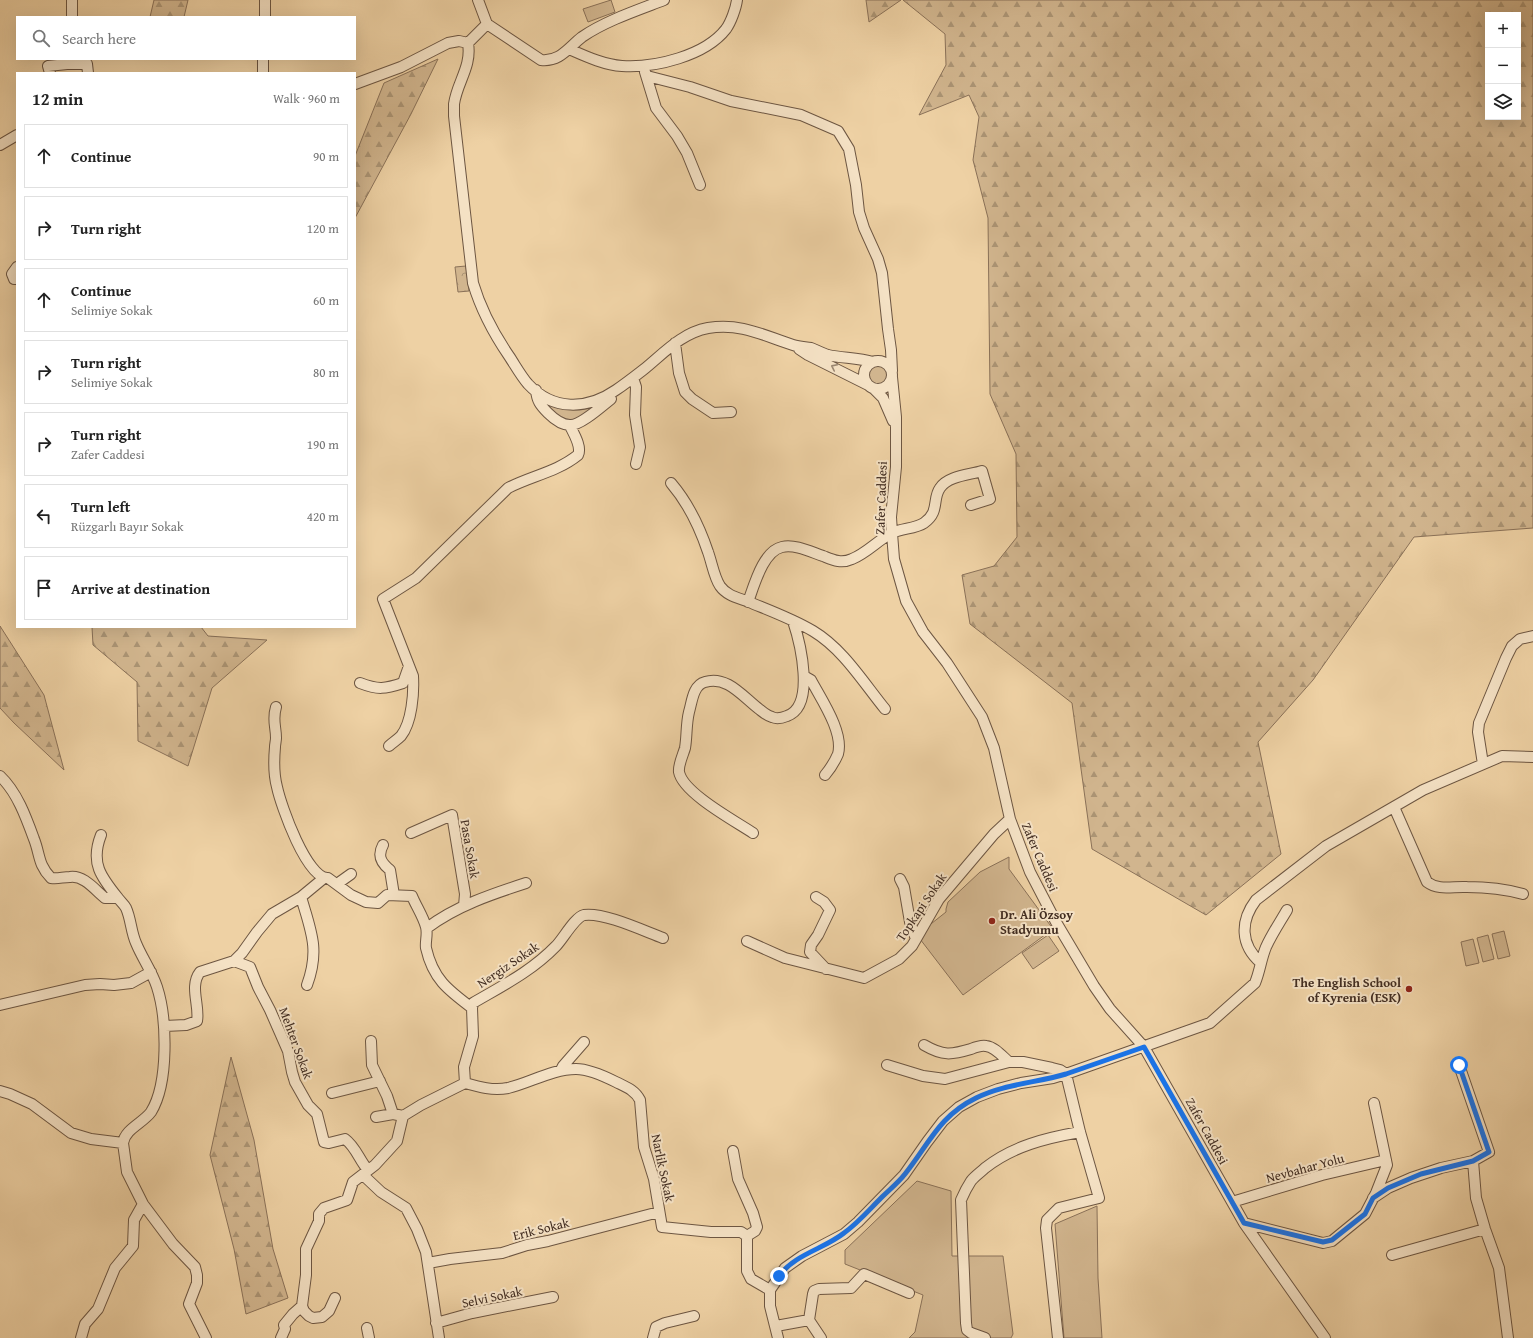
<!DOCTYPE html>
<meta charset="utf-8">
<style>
:root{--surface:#fff;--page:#f6f6f6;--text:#222;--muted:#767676;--line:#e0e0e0}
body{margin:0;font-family:"Gentium Book Plus",serif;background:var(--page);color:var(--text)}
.controls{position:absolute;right:12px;top:12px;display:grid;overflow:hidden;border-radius:0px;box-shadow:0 4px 16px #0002}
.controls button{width:36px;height:36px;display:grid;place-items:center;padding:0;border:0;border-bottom:1px solid var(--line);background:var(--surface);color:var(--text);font:20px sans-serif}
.stop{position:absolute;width:12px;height:12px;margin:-9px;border:3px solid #1a73e8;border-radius:50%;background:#fff}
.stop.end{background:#1a73e8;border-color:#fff;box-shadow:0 1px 4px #0008}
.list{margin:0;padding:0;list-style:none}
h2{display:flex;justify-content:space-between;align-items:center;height:52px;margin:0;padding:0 16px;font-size:17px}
h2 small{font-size:13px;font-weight:400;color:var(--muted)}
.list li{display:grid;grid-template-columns:26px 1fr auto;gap:12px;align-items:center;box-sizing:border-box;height:64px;margin:0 8px 8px;padding:0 8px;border:1px solid var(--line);border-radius:0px}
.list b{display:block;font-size:15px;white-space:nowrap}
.list p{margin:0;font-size:13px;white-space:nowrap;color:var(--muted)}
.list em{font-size:13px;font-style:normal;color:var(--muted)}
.icon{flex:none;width:22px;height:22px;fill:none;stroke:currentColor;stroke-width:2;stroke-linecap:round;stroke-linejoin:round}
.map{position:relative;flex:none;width:1533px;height:1338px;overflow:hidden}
.search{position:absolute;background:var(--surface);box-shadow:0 4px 16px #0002;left:16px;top:16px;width:340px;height:44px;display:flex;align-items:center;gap:10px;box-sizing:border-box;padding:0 14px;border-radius:0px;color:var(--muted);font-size:15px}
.panel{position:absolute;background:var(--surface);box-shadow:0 4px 16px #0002;left:16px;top:72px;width:340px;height:556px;border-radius:0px}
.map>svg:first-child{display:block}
.grass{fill:#d1b58e;stroke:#8a7158}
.forest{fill:url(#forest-firs);stroke:#8a7158;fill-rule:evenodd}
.park{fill:url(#park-crowns);stroke:#8a7158}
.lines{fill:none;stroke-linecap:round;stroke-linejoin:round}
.minor-casing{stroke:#6d5642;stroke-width:12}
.minor{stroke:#f4e1c4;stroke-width:10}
.oneway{stroke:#9b8772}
.route{stroke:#1a73e8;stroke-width:5}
.poi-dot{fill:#8f2418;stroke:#f4e1c4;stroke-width:1.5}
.labels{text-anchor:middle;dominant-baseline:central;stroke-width:4;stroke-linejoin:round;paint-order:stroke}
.street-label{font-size:13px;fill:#422d21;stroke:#f4e1c4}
.poi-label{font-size:13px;font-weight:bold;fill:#422d21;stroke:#f4e1c4;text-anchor:start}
</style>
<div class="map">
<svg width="1533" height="1338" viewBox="0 0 1533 1338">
<defs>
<pattern id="forest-firs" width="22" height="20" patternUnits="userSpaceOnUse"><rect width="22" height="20" fill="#d1b58e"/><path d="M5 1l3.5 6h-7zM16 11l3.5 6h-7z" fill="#ab9474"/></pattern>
<pattern id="park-crowns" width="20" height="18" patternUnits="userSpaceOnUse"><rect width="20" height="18" fill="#d1b58e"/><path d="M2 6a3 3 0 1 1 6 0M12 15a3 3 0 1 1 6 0" fill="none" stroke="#ab9474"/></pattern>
</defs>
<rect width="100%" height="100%" fill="#eed1a4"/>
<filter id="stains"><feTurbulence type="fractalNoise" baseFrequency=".005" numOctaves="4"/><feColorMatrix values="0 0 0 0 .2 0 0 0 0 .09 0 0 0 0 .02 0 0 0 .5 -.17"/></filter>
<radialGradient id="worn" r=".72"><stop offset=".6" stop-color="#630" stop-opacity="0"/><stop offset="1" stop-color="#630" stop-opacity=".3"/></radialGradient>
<path class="grass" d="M 611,0 L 615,12 L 588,22 L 583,9 Z
M867 375a11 11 0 1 1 22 0a11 11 0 1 1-22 0Z
M 539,399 C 560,412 579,412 601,404 L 580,419 L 565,422 Z
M 1009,857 L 1009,869 L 1053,929 L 963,995 L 920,939 L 922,931 L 946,912 L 946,909 L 948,902 L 980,872 Z
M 1504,931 L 1510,956 L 1498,959 L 1492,934 Z
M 1048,935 L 1059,951 L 1033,969 L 1022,953 Z
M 1488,935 L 1494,959 L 1483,962 L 1477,938 Z
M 1473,939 L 1479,963 L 1466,966 L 1461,942 Z
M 917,1181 L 951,1191 L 952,1256 L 1003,1256 L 1013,1334 L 1011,1338 L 909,1338 L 915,1332 L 923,1295 L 845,1264 L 845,1250 Z
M 1097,1206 L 1098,1278 L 1102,1338 L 1064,1338 L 1055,1224 Z"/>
<path class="forest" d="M 154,0 L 188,0 L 184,17 L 150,17 Z
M 866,0 L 901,0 L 869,22 Z
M 903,0 L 1533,0 L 1533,528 L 1414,537 L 1313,680 L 1258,742 L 1281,854 L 1206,915 L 1092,849 L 1072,703 L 970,624 L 962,575 L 994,566 L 1017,537 L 1016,454 L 990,394 L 988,218 L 973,160 L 979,117 L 969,95 L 919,115 L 946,65 L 945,34 ZM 1488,15 L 1518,15 L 1518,117 L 1488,117 Z
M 438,59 L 411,114 L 355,218 L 355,156 L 384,83 Z
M 0,626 L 44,695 L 64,770 L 14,723 L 0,708 Z
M 92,627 L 201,627 L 208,636 L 267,640 L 212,688 L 188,766 L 138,741 L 137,682 L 93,645 Z
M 231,1057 L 254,1140 L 273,1249 L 288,1298 L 246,1314 L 234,1249 L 210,1155 Z"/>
<path class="park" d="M 466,266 L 469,291 L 458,292 L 455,267 Z"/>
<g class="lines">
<defs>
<path id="minor" d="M 72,0 L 72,17
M 478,0 L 487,24
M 265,17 L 265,0
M 487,24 L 541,60 C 560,62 568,48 582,37 C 605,21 638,10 664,0
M 468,43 C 472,67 457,82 454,104 C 454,108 454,112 454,116 L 473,283 C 481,310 494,334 509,356 C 515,365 521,376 528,384 C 553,411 587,410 616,390 C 625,384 634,377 643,370 C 663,354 681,333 708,328 C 742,323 762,335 793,345 C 799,347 805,347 811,348 C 816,350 822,353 828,355 C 842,358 858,358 873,362
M 468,43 L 487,24
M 569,49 C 585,56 604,65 622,66 C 655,68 705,56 726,29 C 731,22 736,8 737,0
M 645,72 L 656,108 L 677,136 L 687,153 L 700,185
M 50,73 L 48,66 L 67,64 L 87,64 L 88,73
M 263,73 L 263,59
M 647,76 L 690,87 L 731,101 L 801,115 L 838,131 L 849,149 L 856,185 L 859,212 L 864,228 L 878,259 L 882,273 L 888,329 L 891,350 L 892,371
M 355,84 L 401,67 L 448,43 L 459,41 L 468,43
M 0,145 L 17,135
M 17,267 L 12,274 L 14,279 L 17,279
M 675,343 L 679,373 L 685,392 L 692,399 L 713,413 L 731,412
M 799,349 L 808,355 L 868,385
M864 375a14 14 0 1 1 28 0a14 14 0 1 1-28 0Z
M 892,377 L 896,417 L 896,467 L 891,517 L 892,533 L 894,559 L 906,601 L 923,632 L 947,663 L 982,717 L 994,748 L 1010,819 L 1030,872 L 1056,922 L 1094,986 L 1110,1009 L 1144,1047 L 1244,1223 L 1325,1338
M 633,378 L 636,387 L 635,415 L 640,447 L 636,464
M 873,388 L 883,398 L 893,421
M 536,390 C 537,401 540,405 548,413 C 554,419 562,425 570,425 C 580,426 602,406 611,399
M 671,483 C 688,503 700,528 708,552 C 712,563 714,577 720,586 C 727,596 739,598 749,602 C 771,611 793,619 813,631 C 843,649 863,682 885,709
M 748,602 C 754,586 763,551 782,547 C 795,544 811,552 823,556 C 833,560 841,564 852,559 C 867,553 878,540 892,533 C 902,528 915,529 924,523 C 940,512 932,499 940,488 C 948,476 969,475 982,471 L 990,499 L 971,505
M 804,676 L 811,680 C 821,699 844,732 838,754 C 835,761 830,769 825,775
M 360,683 C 378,690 385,689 403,683 L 409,666
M 276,707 C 272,720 276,726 276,738 C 276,741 275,744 275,747 C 274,758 274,776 277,787 C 281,806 307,879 328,878 L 351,895 L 366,902 L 378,903 L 387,895 L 412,896 C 416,906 423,916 426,927 C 428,934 425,942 426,948 C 433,979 448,990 472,1008 L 473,1036 L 464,1067 L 465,1083
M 389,746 C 392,743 397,740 401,736 C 412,722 414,693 413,676 L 383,599 L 416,578 L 508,488 C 531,476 557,472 578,455 C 582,447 574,434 570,426
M 1483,764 L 1478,732 L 1479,723 L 1506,658 L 1512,646 L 1520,639 L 1533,636
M 0,776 C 17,792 26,817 34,839 C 40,854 38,865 51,878 C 58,879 63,877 70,877 C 84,875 95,890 105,898 L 118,898
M 1394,807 L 1427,882 C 1439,891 1453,886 1467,887 C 1486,887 1505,889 1523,894
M 411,833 L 452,815 L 465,894 L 464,906
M 753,833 C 735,821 683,793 679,772 C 678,765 683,755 685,748 C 687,737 686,724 689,712 C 692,702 693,685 705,682 C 727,675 743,697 759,709 C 763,712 767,716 772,717 C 776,719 782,718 787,716 C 816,706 800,642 793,621
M 101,835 C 90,863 101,877 118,898 C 121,902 124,904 126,908 C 131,919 131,932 136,943 C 142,958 152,971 157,987 C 167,1018 169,1083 151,1112 C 143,1123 125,1129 123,1143 L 127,1172 L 143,1204 L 173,1244 L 195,1267 L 197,1275 L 197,1283 L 189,1304 L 206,1338
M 383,845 C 377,856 381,863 390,870 L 394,895
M 900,879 L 904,887 L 910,922 L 916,939
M 337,884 L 351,874
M 301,897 C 311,931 320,950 307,985
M 816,897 L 824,902 L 830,910 L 818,935 L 811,945 L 810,952 L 826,969
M 427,928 C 456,906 492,894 526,883
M 747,941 L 785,958 L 864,978 L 899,959 L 912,946 L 939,899 L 994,834 L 1010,819
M 234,961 L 250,967 L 258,987 L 270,1010 L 288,1051 L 292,1072 L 295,1082 L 308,1105 L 317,1114 L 324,1142 L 329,1143 L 345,1139 C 356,1147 359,1160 368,1170
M 1261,963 C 1240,945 1240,921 1256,900 L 1326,846 L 1423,790 L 1502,756 L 1533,757
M 0,1005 L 85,985 L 100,984 L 114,985 L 131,983 L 151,972
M 472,1008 L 473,1003 C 502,986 532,971 556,946 C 563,939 575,917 584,915 C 604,912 644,931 663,938
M 165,1026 L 186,1025 L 197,1021 C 200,1006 189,986 200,972 L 234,961 L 242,953 L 257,932 L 272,914 L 301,897 L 324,878
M 371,1041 L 372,1065 L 387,1096 L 393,1114 L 403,1116
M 924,1045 C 943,1056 951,1055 971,1049 C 976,1047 981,1045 986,1046 C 995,1047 1002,1056 1009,1062
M 887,1065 L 923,1076 L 945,1079 L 1009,1062 L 1023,1062 L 1052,1068 L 1060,1070 L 1066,1074 L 1080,1132 L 1099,1198 L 1059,1208 L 1047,1220 L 1046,1228 L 1058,1338
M 561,1070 L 563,1066 L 584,1042
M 465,1083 C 479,1087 493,1091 508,1088 C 530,1083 552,1069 576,1069 C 589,1069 604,1076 616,1082 C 626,1087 635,1090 640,1100 L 644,1147 L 654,1179 L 662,1227 L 711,1232 L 741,1232 L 747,1236 L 747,1271 L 751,1279 L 770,1290 L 770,1306 L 778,1338
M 0,1091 L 10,1094 L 32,1104 L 71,1133 L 91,1139 L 123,1143
M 332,1093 L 380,1081
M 376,1117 L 393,1114
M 733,1151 L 738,1179 L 753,1213 L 757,1227 L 755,1231 L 747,1236
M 1473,1161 L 1476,1198 L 1485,1229 L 1499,1268 L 1508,1338
M 363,1175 L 381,1192 L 406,1208 L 417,1229 L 426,1252 L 439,1338
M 1373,1198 L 1388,1188 L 1411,1178 L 1441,1168 L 1473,1161 L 1489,1152 L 1459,1065
M 1232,1202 L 1322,1175 L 1386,1160
M 1244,1223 L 1323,1243 L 1332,1241 L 1365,1214 L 1376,1193 L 1387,1165 L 1374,1103
M 1392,1255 L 1485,1229
M 428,1263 L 450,1259 L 502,1253 L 527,1245 L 548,1241 L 659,1212
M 770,1290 L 785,1268 L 802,1256 L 844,1234 L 858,1222 L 904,1175 L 927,1142 L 943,1121 L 959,1107 L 977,1097 L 998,1089 L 1021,1083 L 1053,1078 L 1066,1074 L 1210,1023 L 1255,983 C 1260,971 1261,959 1266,947 C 1272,934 1280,922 1287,910
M 335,1298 L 329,1311 L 322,1317 L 313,1318 L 309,1316 L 304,1311 L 302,1306 L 306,1275 L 306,1249 L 319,1221 L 319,1214 L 324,1208 L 347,1200 L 353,1182 L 375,1165 L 397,1141 L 403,1116 L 421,1105 L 465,1083
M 436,1323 L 472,1313 L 553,1297
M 776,1326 L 809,1320
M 367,1328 L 369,1338
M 81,1338 L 85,1324 L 98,1309 L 115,1268 L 133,1246 L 134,1220 L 143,1204
M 281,1338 L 285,1329 L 284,1325 L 293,1314 L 302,1306
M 653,1338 L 656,1327 L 665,1323 L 694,1316
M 821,1338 L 809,1320 L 813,1294 L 814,1291 L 819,1289 L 851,1288 L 864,1274 L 909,1293
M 985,1338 L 971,1333 L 967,1330 L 966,1323 L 961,1200 C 964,1193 967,1187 971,1181 C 975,1176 981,1172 985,1168 C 1013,1146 1046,1138 1080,1132"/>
</defs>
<use href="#minor" class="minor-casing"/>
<use href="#minor" class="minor"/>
</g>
<defs><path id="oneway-chevron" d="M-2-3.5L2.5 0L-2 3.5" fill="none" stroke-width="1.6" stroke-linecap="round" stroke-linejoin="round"/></defs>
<use class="oneway" href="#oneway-chevron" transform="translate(834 367) rotate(-154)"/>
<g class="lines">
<path class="route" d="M 779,1276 C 795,1254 824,1249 844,1233 C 858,1223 869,1210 881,1198 C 889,1190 898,1183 905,1174 C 929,1144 939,1116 976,1098 C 1004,1084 1036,1083 1066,1074 L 1144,1047 L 1244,1223 L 1323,1242 L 1332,1240 L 1365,1214 L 1373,1198 L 1388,1188 L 1421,1174 L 1473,1161 L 1489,1152 L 1459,1065"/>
</g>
<g class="poi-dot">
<circle cx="992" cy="921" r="4"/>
<circle cx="1409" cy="989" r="4"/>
</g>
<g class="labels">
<g class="street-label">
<text transform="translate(881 498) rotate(-88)">Zafer Caddesi</text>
<text transform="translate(470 849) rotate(80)">Pasa Sokak</text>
<text transform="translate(1040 857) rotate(67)">Zafer Caddesi</text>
<text transform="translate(921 907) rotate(-56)">Topkapi Sokak</text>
<text transform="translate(508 965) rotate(-34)">Nergiz Sokak</text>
<text transform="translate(296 1043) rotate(70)">Mehter Sokak</text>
<text transform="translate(1207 1131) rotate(61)">Zafer Caddesi</text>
<text transform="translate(663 1168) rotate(78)">Narlik Sokak</text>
<text transform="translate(1305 1168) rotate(-15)">Nevbahar Yolu</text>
<text transform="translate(541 1229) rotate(-14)">Erik Sokak</text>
<text transform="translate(492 1297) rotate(-12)">Selvi Sokak</text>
</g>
<g class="poi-label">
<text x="1000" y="914">Dr. Ali Özsoy<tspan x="1000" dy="15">Stadyumu</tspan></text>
<text x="1401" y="982" text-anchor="end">The English School<tspan x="1401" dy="15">of Kyrenia (ESK)</tspan></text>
</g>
</g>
<rect width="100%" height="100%" filter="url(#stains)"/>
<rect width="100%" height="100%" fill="url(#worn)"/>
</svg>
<div class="controls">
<button>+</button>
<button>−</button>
<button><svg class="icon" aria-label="layers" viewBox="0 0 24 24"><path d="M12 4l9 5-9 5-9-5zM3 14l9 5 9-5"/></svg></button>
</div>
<div class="stop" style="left:1459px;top:1065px"></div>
<div class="stop end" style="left:779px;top:1276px"></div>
<div class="search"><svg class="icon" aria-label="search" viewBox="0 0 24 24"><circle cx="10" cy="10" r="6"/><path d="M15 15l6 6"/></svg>Search here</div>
<section class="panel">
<h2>12 min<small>Walk · 960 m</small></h2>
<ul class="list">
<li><svg class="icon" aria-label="ahead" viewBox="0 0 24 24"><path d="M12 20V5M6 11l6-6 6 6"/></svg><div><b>Continue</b></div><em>90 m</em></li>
<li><svg class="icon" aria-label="right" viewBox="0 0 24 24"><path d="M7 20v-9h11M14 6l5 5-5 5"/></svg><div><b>Turn right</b></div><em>120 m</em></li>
<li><svg class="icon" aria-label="ahead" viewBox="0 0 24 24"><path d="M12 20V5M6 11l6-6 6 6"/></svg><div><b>Continue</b><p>Selimiye Sokak</p></div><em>60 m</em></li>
<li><svg class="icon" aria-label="right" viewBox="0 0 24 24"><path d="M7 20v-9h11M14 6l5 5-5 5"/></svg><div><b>Turn right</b><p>Selimiye Sokak</p></div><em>80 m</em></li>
<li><svg class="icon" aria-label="right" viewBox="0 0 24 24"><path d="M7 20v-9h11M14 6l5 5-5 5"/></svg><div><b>Turn right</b><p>Zafer Caddesi</p></div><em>190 m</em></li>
<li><svg class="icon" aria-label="left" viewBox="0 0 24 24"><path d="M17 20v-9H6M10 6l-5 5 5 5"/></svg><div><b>Turn left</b><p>Rüzgarlı Bayır Sokak</p></div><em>420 m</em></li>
<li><svg class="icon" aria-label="arrive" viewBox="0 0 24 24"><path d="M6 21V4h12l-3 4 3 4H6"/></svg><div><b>Arrive at destination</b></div></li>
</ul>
</section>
</div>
